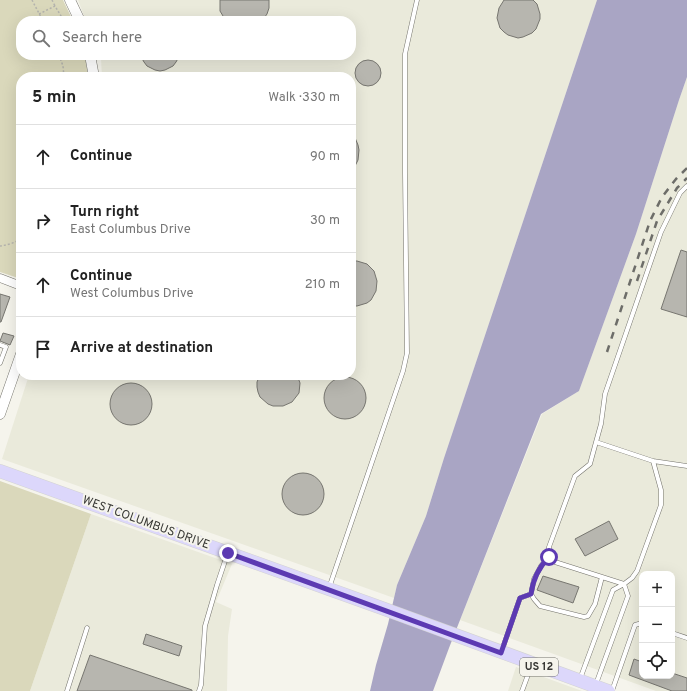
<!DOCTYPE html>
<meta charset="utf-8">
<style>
:root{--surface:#fff;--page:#f2f2f2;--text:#222;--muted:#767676;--line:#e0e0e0}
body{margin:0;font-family:Overpass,sans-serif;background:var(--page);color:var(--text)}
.controls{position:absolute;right:12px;bottom:12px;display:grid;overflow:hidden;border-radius:8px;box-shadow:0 4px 16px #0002}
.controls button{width:36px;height:36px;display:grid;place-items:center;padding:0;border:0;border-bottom:1px solid var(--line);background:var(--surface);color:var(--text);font:20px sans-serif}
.stop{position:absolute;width:12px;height:12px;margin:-9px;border:3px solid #5c3ab2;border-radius:50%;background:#fff}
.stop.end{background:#5c3ab2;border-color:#fff;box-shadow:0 1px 4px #0008}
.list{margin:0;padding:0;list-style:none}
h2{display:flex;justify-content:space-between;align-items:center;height:52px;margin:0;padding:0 16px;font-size:17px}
h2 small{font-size:13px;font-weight:400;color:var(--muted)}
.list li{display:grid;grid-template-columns:26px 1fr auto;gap:12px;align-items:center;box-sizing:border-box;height:64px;padding:0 16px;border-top:1px solid var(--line)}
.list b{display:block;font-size:15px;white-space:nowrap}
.list p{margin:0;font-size:13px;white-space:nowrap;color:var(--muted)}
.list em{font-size:13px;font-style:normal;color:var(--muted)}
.icon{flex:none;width:22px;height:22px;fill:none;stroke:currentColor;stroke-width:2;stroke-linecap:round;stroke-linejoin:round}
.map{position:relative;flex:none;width:687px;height:691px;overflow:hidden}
.search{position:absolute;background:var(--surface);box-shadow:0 4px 16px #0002;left:16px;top:16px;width:340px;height:44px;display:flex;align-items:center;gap:10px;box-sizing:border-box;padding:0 14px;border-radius:16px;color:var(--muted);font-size:15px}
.panel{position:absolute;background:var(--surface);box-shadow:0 4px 16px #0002;left:16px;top:72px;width:340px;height:308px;border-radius:16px}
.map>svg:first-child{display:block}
.built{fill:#eaeadb;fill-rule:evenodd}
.green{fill:#dad8bb}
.water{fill:#a9a5c4}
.building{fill:#b7b6af;stroke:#777670}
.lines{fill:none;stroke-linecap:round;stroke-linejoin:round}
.service-casing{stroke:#73726b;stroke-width:5}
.minor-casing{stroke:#73726b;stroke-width:9}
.tertiary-casing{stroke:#73726b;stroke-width:11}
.primary-casing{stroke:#d3d3d2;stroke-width:14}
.path{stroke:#b4b3ad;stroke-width:1.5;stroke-dasharray:2 2;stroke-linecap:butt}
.service{stroke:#fff;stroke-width:4}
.minor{stroke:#fff;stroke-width:8}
.tertiary{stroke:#fff;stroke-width:10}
.primary{stroke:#dcd7fb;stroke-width:13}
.rail{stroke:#6d6d69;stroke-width:2.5;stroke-dasharray:7 7;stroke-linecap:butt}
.route{stroke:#5c3ab2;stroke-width:5}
.labels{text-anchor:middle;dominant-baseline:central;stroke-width:4;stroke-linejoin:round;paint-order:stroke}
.shield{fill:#f5f4ec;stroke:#70706b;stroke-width:1}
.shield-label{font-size:11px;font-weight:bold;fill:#373734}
.street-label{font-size:12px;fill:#373734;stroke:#f5f4ec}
</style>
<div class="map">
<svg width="687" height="691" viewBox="0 0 687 691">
<rect width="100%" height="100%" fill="#f5f4ec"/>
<path class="built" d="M 78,0 L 597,0 L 444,458 L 426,516 L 397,585 L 394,598 L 2,459 L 29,375 L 351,375 L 351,77 L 102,77 L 101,59 L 99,55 L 351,55 L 351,21 L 86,21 Z
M 687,77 L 687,691 L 656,691 L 460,620 L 542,414 L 579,391 L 636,234 L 679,100 ZM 642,574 L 672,574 L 672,676 L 642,676 Z
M 91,514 L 232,564 L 216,602 L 232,609 L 228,636 L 227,691 L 30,691 Z
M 516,667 L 582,691 L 508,691 Z"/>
<path class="green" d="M 0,0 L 63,0 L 73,21 L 21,21 L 21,55 L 85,55 L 88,77 L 21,77 L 21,279 L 0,272 Z
M 0,481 L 91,514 L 30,691 L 0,691 Z"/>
<path class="water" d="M 597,0 L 687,0 L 687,77 L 679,100 L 636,234 L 579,391 L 541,414 L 449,648 L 433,691 L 370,691 L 376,665 L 388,624 L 397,585 L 426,516 L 444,458 Z"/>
<path class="building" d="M 220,0 L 269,0 L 269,8 L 267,14 L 262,21 L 226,21 L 220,11 Z
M 504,0 L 533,0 L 537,4 L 540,14 L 540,19 L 536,29 L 532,33 L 523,37 L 518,38 L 508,35 L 504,32 L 500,28 L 497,18 L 499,8 Z
M 140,55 L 180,55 L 176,62 L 173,66 L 165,70 L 160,71 L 155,70 L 147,66 L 144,62 Z
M355 73a13 13 0 1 1 26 0a13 13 0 1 1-26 0Z
M 351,128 L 358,145 L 359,150 L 358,160 L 351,174 Z
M 681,250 L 687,252 L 687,317 L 661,309 Z
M 351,261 L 357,261 L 367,264 L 374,271 L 377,281 L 376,291 L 371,300 L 367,303 L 357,306 L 351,306 Z
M 0,294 L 10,297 L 1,322 L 0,322 Z
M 3,333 L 14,336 L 10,345 L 0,341 Z
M 260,375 L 297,375 L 300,383 L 299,393 L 292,402 L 283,406 L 273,406 L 268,404 L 260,397 L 258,392 L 257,387 L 257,382 Z
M324 398a21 21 0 1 1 42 0a21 21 0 1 1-42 0Z
M110 404a21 21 0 1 1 42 0a21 21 0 1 1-42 0Z
M282 494a21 21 0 1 1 42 0a21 21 0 1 1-42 0Z
M 609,521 L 618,539 L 585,556 L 575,539 Z
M 543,576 L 579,587 L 573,603 L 537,590 Z
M 146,634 L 182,646 L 179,656 L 143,644 Z
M 90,655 L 192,690 L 192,691 L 77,691 Z
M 634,659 L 642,662 L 642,676 L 672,676 L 672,673 L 687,678 L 687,691 L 672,691 L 629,675 Z"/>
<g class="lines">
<defs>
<path id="service" d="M 0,345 L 6,347 L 0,363
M 596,442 L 653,461 L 661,490 L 661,505 L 637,571 L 632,578 L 624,584 L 555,562 L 549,557 L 549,547 L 575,476 L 590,464 Z
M 596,442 L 601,424 L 605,394 L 661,232 L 680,193 L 687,186
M 653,461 L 687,466
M 549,557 L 541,566 L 534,579 L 531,594 L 534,599 L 540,606 L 584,617 L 588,616 L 595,604 L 602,577
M 329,588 L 403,371 L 407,353 L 405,173 L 405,54 L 417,0
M 672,633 L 687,638
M 502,650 L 520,598 L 531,594
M 580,679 L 613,590 L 624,584 L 628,596 L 596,684
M 67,691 L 87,628
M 199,691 L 201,685 L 205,626 L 217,585 L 227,555
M 522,691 L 532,664
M 612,691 L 635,625 L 642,623"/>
<path id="minor" d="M 0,278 L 21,286"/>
<path id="tertiary" d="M 70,0 L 80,21
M 90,55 L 94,77
M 0,414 L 21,354"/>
<path id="primary" d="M 0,471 L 379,607 L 608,691"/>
</defs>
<use href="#service" class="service-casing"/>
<use href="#minor" class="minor-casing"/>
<use href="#tertiary" class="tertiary-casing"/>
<use href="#primary" class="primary-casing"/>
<path class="path" d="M 32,0 L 43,21
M 52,0 L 55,6
M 39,14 L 55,6 L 64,21
M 59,55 L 63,66 L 64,77
M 19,240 L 21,248
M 0,246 C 7,245 16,243 21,238
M 21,266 L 20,269 L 21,269"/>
<use href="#service" class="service"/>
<use href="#minor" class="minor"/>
<use href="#tertiary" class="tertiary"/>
<use href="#primary" class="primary"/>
<path class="rail" d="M 637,281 L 657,221 L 677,188 L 687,178
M 607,352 L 650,221 L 662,197 L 676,179 L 687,168"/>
</g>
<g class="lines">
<path class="route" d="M 228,553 L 501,653 L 520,598 L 531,594 C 533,579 538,568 549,557"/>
</g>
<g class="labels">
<rect class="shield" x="520" y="658" width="38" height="18" rx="3"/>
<g class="shield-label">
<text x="539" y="667">US 12</text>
</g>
<g class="street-label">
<text transform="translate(146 523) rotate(20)">WEST COLUMBUS DRIVE</text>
</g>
</g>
</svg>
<div class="controls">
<button>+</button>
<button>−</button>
<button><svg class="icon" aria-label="locate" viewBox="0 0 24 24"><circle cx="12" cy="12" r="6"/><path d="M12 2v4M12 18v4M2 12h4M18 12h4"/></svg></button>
</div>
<div class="stop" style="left:549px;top:557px"></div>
<div class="stop end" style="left:228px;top:553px"></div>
<div class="search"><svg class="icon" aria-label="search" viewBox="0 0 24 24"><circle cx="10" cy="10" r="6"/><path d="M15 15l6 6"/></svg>Search here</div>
<section class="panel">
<h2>5 min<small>Walk · 330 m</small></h2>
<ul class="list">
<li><svg class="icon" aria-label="ahead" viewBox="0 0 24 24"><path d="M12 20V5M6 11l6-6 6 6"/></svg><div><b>Continue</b></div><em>90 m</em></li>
<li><svg class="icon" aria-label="right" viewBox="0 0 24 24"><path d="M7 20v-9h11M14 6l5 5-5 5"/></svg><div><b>Turn right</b><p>East Columbus Drive</p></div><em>30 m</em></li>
<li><svg class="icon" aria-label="ahead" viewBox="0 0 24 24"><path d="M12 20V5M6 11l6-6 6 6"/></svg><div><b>Continue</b><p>West Columbus Drive</p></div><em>210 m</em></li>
<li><svg class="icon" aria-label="arrive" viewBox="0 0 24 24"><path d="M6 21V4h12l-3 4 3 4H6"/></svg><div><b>Arrive at destination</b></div></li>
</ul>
</section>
</div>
